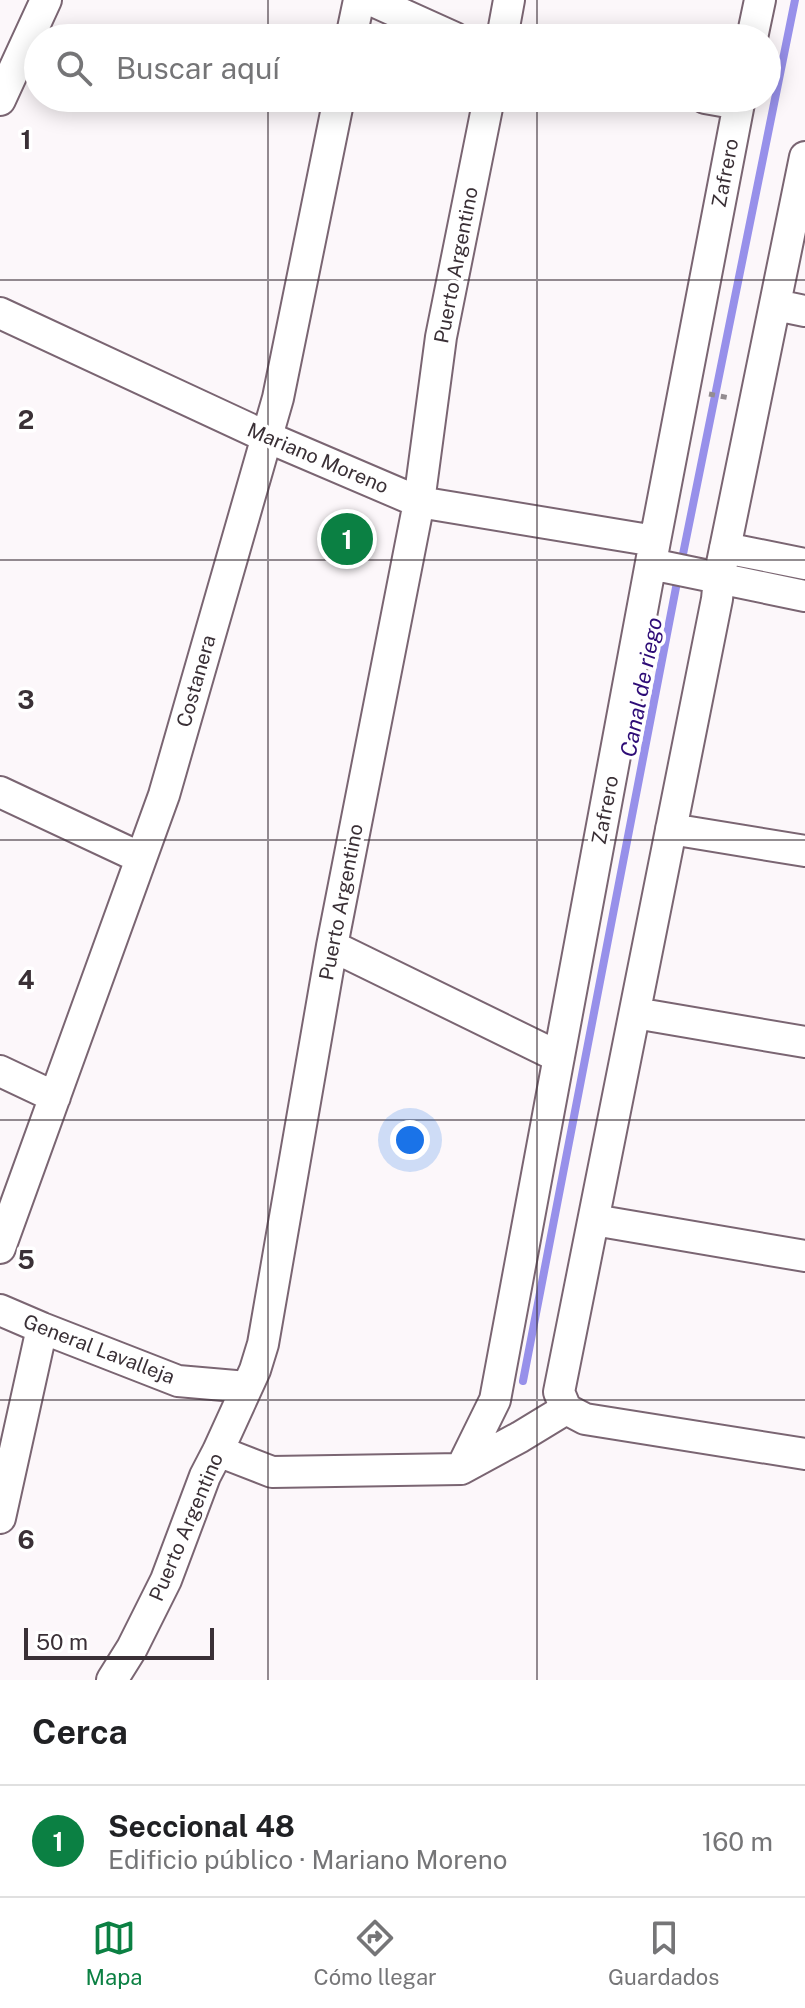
<!DOCTYPE html>
<html lang="es">
<meta charset="utf-8">
<style>
:root{--surface:#fff;--page:#f6f6f6;--text:#202124;--muted:#757577;--line:#e0e0e0;--accent:#0b8043}
body{margin:0;font-family:"Public Sans",sans-serif;background:var(--page);color:var(--text)}
.scale{position:absolute;left:24px;bottom:20px;width:190px;box-sizing:border-box;padding-left:8px;border:4px solid #3a3036;border-top:0;font-size:22px;line-height:28px;white-space:nowrap;color:#3a3036;-webkit-text-stroke:6px #fff;paint-order:stroke}
.you{position:absolute;left:410px;top:1140px;width:28px;height:28px;margin:-20px;border:6px solid #fff;border-radius:50%;background:#1a73e8;box-shadow:0 0 0 12px #1a73e833}
.badge{display:grid;place-items:center;width:52px;height:52px;border-radius:50%;background:var(--accent);color:#fff;font-size:26px;font-weight:700}
.pin{position:absolute;translate:-50% -50%;border:4px solid #fff;box-shadow:0 2px 8px #0006}
.list{margin:0;padding:0;list-style:none}
h2{display:flex;justify-content:space-between;align-items:center;height:104px;margin:0;padding:0 32px;font-size:34px}
h2 small{font-size:26px;font-weight:400;color:var(--muted)}
.list li{display:grid;grid-template-columns:52px 1fr auto;gap:24px;align-items:center;box-sizing:border-box;height:112px;padding:0 32px;border-top:2px solid var(--line)}
.list b{display:block;font-size:30px;white-space:nowrap}
.list p{margin:0;font-size:26px;white-space:nowrap;color:var(--muted)}
.list em{font-size:26px;font-style:normal;color:var(--muted)}
.icon{flex:none;width:44px;height:44px;fill:none;stroke:currentColor;stroke-width:2;stroke-linecap:round;stroke-linejoin:round}
.map{position:relative;flex:none;width:805px;height:1680px;overflow:hidden}
.search{position:absolute;background:var(--surface);box-shadow:0 4px 20px #0003;left:24px;right:24px;top:24px;height:88px;display:flex;align-items:center;gap:20px;box-sizing:border-box;padding:0 28px;border-radius:44px;color:var(--muted);font-size:30px}
.sheet{height:216px;background:var(--surface)}
nav{display:flex;justify-content:space-around;align-items:center;box-sizing:border-box;height:112px;border-top:2px solid var(--line);background:var(--surface);font-size:22px;color:var(--muted)}
nav a{display:grid;justify-items:center;gap:4px}
nav .on{color:var(--accent)}
.map>svg:first-child{display:block}
.lines{fill:none;stroke-linecap:round;stroke-linejoin:round}
.stream{stroke:#9790ea;stroke-width:8}
.street-casing{stroke:#7a6572;stroke-width:34}
.path{stroke:#938c90;stroke-width:5;stroke-dasharray:6 6;stroke-linecap:butt}
.street{stroke:#fff;stroke-width:30}
.grid{fill:none;stroke:#3a3036;stroke-width:2;stroke-opacity:0.55}
.labels{text-anchor:middle;dominant-baseline:central;stroke-width:7;stroke-linejoin:round;paint-order:stroke}
.street-label{font-size:20px;fill:#3a3036;stroke:#fff}
.water-label{font-size:22px;font-style:italic;fill:#2d0b76;stroke:#fff}
.grid-label{font-size:26px;text-anchor:middle;font-weight:bold;fill:#3a3036;stroke:#fff;stroke-width:7;stroke-linejoin:round;paint-order:stroke}
</style>
<div class="map">
<svg width="805" height="1680" viewBox="0 0 805 1680">
<rect width="100%" height="100%" fill="#fcf7fa"/>
<g class="lines">
<path class="stream" d="M 681,564 L 795,0
M 523,1381 L 678,577"/>
<defs>
<path id="street" d="M 371,0 L 455,38
M 351,38 L 359,0
M 502,38 L 509,0
M 752,38 L 760,0
M 705,98 L 739,104
M 0,100 L 46,0
M 805,157 L 719,578 L 717,599 L 559,1392 L 566,1409 L 585,1419 L 805,1454
M 776,305 L 805,311
M 0,313 L 267,437 L 419,502 L 655,541
M 725,548 L 805,564
M 651,564 L 805,596
M 0,792 L 141,858
M 671,829 L 805,851
M 332,946 L 559,1057
M 635,1013 L 805,1042
M 0,1071 L 55,1097
M 594,1220 L 805,1256
M 0,1248 L 164,795 L 278,398 L 339,98
M 0,1310 L 42,1328 L 178,1381 L 247,1387
M 218,1451 L 272,1472 L 461,1469 L 520,1437 L 566,1409
M 461,1469 L 495,1400 L 655,541 L 740,98
M 0,1518 L 42,1328
M 112,1680 L 132,1648 L 166,1580 L 205,1476 L 218,1451 L 255,1370 L 263,1344 L 332,946 L 419,502 L 441,337 L 489,98"/>
</defs>
<use href="#street" class="street-casing"/>
<path class="path" d="M 709,394 L 730,398"/>
<use href="#street" class="street"/>
</g>
<path class="grid" d="M 268,0 L 268,38M 537,0 L 537,38M 268,98 L 268,1680M 537,98 L 537,1680M 0,280 L 805,280M 0,560 L 805,560M 0,840 L 805,840M 0,1120 L 805,1120M 0,1400 L 805,1400"/>
<g class="labels">
<g class="street-label">
<text transform="translate(725 173) rotate(-79)">Zafrero</text>
<text transform="translate(456 265) rotate(-79)">Puerto Argentino</text>
<text transform="translate(318 458) rotate(23)">Mariano Moreno</text>
<text transform="translate(196 681) rotate(-74)">Costanera</text>
<text transform="translate(605 810) rotate(-79)">Zafrero</text>
<text transform="translate(341 902) rotate(-79)">Puerto Argentino</text>
<text transform="translate(99 1349) rotate(21)">General Lavalleja</text>
<text transform="translate(186 1527) rotate(-67)">Puerto Argentino</text>
</g>
<g class="water-label">
<text transform="translate(641 687) rotate(-79)">Canal de riego</text>
</g>
</g>
<g class="grid-label">
<text x="26" y="149">1</text>
<text x="26" y="429">2</text>
<text x="26" y="709">3</text>
<text x="26" y="989">4</text>
<text x="26" y="1269">5</text>
<text x="26" y="1549">6</text>
</g>
</svg>
<div class="scale">50 m</div>
<div class="you"></div>
<div class="pin badge" style="left:347px;top:539px">1</div>
<div class="search"><svg class="icon" aria-label="search" viewBox="0 0 24 24"><circle cx="10" cy="10" r="6"/><path d="M15 15l6 6"/></svg>Buscar aquí</div>
</div>
<section class="sheet">
<h2>Cerca<small></small></h2>
<ul class="list">
<li><span class="badge">1</span><div><b>Seccional 48</b><p>Edificio público · Mariano Moreno</p></div><em>160 m</em></li>
</ul>
</section>
<nav>
<a class="on"><svg class="icon" aria-label="map" viewBox="0 0 24 24"><path d="M3 6l6-2 6 2 6-2v14l-6 2-6-2-6 2zM9 4v14M15 6v14"/></svg>Mapa</a>
<a><svg class="icon" aria-label="directions" viewBox="0 0 24 24"><path d="M12 3l9 9-9 9-9-9zM9 14v-3h6M13 9l2 2-2 2"/></svg>Cómo llegar</a>
<a><svg class="icon" aria-label="saved" viewBox="0 0 24 24"><path d="M7 4h10v16l-5-4-5 4z"/></svg>Guardados</a>
</nav>
